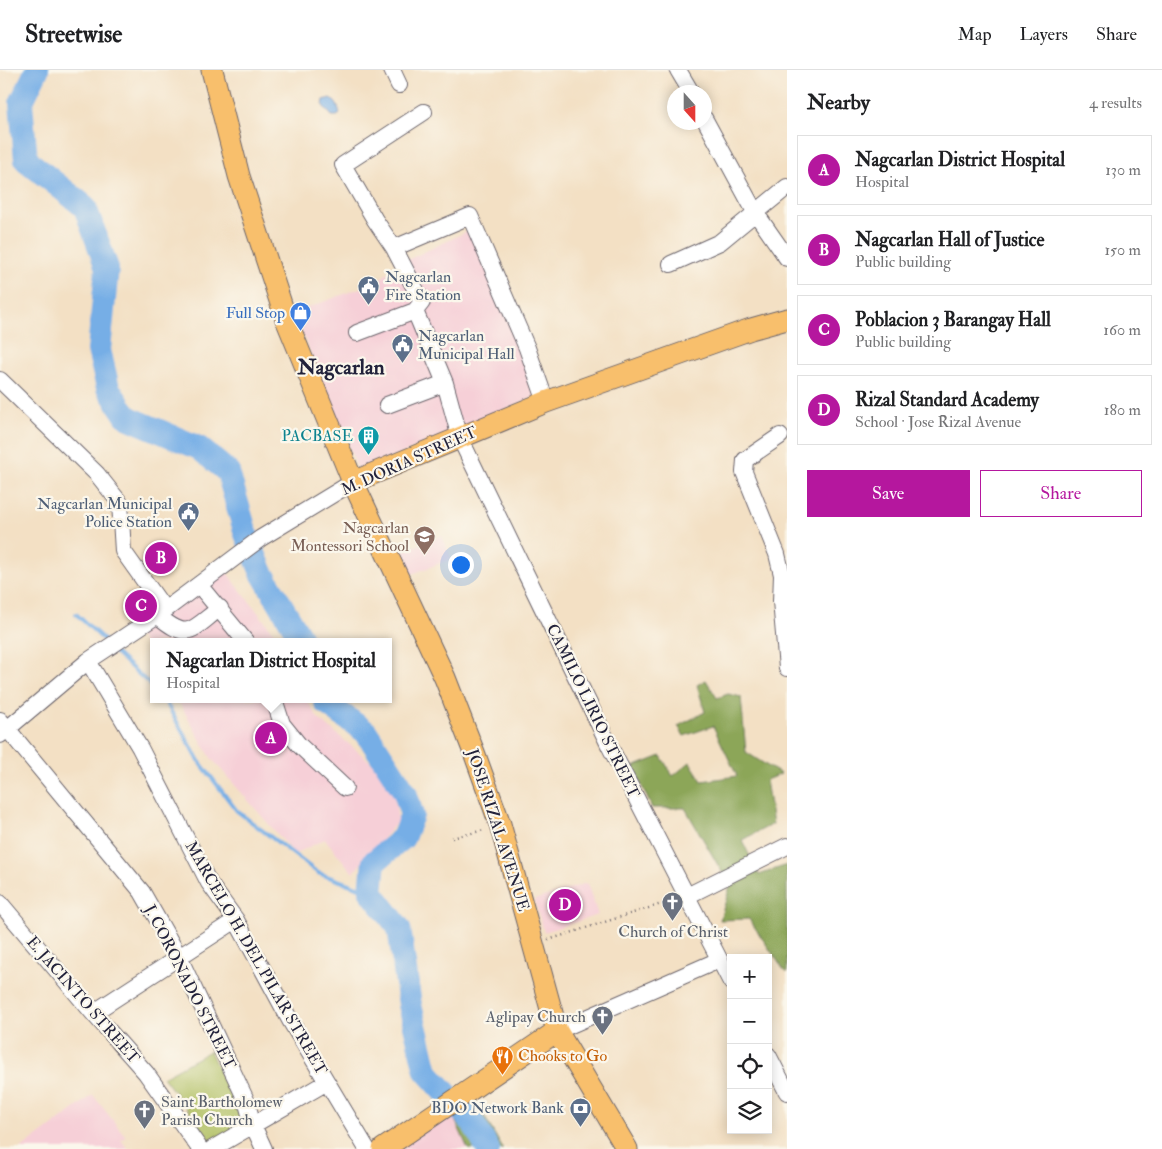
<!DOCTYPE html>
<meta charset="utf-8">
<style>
:root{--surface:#fff;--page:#f2f2f2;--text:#202124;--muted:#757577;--line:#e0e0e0;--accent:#b5179e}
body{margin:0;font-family:"IM FELL Double Pica",serif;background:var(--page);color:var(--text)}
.controls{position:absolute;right:15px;bottom:15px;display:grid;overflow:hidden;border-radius:0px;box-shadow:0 2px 12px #0003}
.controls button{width:45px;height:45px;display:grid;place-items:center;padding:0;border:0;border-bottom:1px solid var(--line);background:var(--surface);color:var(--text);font:25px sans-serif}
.compass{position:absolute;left:667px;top:15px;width:45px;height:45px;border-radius:50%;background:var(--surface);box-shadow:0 2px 12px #0003;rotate:159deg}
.you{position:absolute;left:460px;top:494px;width:18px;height:18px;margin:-12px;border:4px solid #fff;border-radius:50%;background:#1a73e8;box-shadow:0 0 0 8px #1a73e833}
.badge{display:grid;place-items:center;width:32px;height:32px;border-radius:50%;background:var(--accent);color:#fff;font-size:16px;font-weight:700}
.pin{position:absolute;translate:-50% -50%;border:2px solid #fff;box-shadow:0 1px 5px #0006}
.popup{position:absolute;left:150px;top:568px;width:242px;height:65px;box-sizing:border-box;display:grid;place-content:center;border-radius:0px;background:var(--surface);filter:drop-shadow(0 1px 4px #0005);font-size:16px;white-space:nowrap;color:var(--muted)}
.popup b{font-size:19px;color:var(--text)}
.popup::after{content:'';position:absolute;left:50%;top:100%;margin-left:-10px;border:10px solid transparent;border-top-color:var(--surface)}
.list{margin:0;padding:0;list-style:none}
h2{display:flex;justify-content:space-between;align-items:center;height:65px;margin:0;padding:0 20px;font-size:21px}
h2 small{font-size:16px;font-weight:400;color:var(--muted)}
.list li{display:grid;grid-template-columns:32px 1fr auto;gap:15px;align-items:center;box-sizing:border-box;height:70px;margin:0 10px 10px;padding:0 10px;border:1px solid var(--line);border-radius:0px}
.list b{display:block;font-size:19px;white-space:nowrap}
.list p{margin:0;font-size:16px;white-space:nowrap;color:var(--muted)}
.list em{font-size:16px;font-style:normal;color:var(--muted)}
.actions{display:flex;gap:10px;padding:15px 20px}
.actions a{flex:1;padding:11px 0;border:1px solid var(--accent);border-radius:0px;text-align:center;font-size:18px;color:var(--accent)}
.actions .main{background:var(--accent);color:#fff}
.icon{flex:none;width:28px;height:28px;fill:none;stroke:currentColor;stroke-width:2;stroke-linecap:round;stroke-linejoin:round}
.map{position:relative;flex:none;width:787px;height:1079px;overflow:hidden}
header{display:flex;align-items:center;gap:30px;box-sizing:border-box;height:70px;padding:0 25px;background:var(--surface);border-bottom:1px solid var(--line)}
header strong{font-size:24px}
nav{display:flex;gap:28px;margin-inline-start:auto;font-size:18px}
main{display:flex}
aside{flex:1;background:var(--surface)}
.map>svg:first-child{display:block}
.built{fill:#f6cfd7}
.green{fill:#b0bf62;stroke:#69704e}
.forest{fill:#8ca658;stroke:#57644a}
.water{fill:#76aee6;stroke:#4c6890}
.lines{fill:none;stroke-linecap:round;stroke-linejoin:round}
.stream{stroke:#76aee6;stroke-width:4}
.river{stroke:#76aee6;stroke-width:24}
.minor-casing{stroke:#6b646b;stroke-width:18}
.major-casing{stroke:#6b646b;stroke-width:23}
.path{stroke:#6b646b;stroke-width:2.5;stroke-dasharray:1 4;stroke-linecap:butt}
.minor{stroke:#fff;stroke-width:16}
.major{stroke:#f8bf6c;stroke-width:21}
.labels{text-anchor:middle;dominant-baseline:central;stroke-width:4.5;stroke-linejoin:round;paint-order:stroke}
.service-label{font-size:16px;fill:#4e5e75;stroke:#fbf7ec;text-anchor:start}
.shop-label{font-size:16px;fill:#366cbe;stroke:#fbf7ec;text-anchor:end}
.culture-label{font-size:16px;fill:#0d838f;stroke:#fbf7ec;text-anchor:end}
.street-label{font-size:16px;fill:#22223b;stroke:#fbf7ec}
.education-label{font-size:16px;fill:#785e54;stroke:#fbf7ec;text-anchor:end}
.worship-label{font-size:16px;fill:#5b616d;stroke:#fbf7ec}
.food-label{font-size:16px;fill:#c56008;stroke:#fbf7ec;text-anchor:start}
.district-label{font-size:21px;font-weight:bold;fill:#22223b;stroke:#fbf7ec}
</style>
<header>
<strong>Streetwise</strong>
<nav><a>Map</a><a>Layers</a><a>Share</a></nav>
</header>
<main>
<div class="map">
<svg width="787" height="1079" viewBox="0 0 787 1079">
<rect width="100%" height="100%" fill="#fbf7ec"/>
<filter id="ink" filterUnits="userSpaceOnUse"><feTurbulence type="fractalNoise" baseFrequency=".02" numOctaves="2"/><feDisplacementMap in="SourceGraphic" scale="10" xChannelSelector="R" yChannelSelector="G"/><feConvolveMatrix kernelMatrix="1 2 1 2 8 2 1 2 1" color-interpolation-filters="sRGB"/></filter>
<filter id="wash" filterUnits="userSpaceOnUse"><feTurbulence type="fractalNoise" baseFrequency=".0096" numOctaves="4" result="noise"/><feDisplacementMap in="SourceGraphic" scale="20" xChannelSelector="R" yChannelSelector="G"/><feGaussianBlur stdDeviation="1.12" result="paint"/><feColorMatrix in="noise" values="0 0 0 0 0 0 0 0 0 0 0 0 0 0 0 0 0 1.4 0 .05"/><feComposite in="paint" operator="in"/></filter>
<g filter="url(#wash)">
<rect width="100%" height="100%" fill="#f3e0c4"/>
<path class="built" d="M 470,160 L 539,325 L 359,402 L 294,243 L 376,212 L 399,194 Z
M 442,466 L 451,489 L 409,505 L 398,483 Z
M 225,500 L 281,572 L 154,572 L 153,590 L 138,563 Z
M 177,629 L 306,629 L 318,648 L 392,710 L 398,751 L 353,803 L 325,769 L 295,784 L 211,688 Z
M 587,813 L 598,845 L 544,862 L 534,830 Z
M 93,1025 L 126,1067 L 121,1070 L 128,1079 L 21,1079 Z
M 459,1046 L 472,1079 L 397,1079 L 441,1048 Z"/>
<path class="green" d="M 210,981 L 244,1055 L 213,1074 L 163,1007 Z"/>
<path class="forest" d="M 706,610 L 717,628 L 728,624 L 741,627 L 746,682 L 766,695 L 781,704 L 766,710 L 773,754 L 742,770 L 759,805 L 787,795 L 787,902 L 785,902 L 749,849 L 720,850 L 730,816 L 685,738 L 652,738 L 633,697 L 661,686 L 673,706 L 690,692 L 702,711 L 737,706 L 713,656 L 684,666 L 678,656 L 705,642 L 697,615 Z
M 473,1027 L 503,1079 L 468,1079 L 452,1043 Z"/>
<path class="water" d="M 330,28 C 337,32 338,37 340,44 L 337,46 L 332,46 L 323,36 L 324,30 Z"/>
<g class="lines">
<path class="stream" d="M 76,544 L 105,571
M 113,581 L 154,618
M 164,629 L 199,691 L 237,741 L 318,803 L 371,822"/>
<path class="river" d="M 37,0 L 21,33 L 26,90 L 85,137 L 107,198 L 99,280 L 108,318 L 127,347 L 199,378 L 228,402 L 246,464 L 262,503 L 303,572
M 325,629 L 326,633 L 366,662 L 405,722 L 412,745 L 403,768 L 374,792 L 371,822 L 399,858 L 410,935 L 426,1001 L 473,1053 L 488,1079"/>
</g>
</g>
<g filter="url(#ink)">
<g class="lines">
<defs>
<path id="minor" d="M 392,0 L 399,15
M 678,0 L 691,22
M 424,42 L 343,95 L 375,150 L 394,178 L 422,232 L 415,241 L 445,313 L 460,368 L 610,677 L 731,912
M 704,48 L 755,142 L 787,188
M 394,178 L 470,146 L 527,278 L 546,332
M 671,194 L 720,172 L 787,117
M 357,263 L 415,241
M 0,310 L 97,404 L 120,433 L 123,481 L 165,540
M 387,335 L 445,313
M 780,366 L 745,390 L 744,402 L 777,484 L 782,505 L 781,531 L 787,598
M 199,515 L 246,572
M 157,545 C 189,572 191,560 220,538
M 88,591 L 140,678 L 209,813 L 236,850 L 291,952 L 367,1079
M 274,629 L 282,654 L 299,675 L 345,718
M 0,650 L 142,822 L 179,887 L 246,1030 L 253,1055 L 264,1079
M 0,665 L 88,591 L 165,540 L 261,468 L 353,412
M 687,826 L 787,776
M 0,833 L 93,943 L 146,1003 L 200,1079
M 93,943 L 236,850
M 557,961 L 719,890
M 768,985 L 787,1022
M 212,1079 L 327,1012"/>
<path id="major" d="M 212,0 L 239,106 L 286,249 L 353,412 L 445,608 L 475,685 L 500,754 L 557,961 L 627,1079
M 353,412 L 546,332 L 751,259 L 787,249
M 383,1079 L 557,961"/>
</defs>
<use href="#minor" class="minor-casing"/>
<use href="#major" class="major-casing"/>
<path class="path" d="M 452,768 L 484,760
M 548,870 L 674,830"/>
<use href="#minor" class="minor"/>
<use href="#major" class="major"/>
</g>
</g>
<defs>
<symbol id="civic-pin" viewBox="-11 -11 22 30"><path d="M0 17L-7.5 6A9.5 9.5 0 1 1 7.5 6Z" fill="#5c6f8a" stroke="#fbf7ec"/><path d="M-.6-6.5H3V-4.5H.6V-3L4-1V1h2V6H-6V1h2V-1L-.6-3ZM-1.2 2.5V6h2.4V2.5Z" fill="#fff"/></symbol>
<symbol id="shop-pin" viewBox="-11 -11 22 30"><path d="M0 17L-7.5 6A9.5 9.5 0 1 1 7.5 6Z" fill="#3f7fe0" stroke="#fbf7ec"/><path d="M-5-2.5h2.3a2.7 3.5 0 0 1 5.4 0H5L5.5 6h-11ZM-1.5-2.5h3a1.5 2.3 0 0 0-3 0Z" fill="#fff"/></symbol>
<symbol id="building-pin" viewBox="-11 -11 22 30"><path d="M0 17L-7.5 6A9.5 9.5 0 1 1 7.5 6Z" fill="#0f9aa8" stroke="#fbf7ec"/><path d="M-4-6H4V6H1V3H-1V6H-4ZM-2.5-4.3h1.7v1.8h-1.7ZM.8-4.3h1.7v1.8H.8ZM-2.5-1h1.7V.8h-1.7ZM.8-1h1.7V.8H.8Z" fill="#fff"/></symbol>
<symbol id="school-pin" viewBox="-11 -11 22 30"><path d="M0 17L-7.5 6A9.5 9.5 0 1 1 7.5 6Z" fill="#8d6e63" stroke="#fbf7ec"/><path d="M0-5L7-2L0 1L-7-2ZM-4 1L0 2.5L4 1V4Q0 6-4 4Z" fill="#fff"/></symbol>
<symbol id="church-pin" viewBox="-11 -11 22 30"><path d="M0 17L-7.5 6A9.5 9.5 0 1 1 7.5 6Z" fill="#6b7280" stroke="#fbf7ec"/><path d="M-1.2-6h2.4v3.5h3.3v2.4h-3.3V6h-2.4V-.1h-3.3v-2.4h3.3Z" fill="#fff"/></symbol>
<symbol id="restaurant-pin" viewBox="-11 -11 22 30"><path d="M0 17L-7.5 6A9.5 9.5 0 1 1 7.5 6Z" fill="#e8710a" stroke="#fbf7ec"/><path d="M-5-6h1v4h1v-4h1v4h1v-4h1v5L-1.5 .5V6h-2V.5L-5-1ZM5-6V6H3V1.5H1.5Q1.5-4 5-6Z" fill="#fff"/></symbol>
<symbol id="bank-pin" viewBox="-11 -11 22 30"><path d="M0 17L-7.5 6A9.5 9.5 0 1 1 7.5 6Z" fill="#5c6f8a" stroke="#fbf7ec"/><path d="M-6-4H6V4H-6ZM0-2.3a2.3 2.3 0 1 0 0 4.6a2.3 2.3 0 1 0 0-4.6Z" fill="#fff"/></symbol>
</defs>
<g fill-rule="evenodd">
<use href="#civic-pin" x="356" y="204" width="25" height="34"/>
<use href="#shop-pin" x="288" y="230" width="25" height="34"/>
<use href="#civic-pin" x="390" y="262" width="25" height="34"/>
<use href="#building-pin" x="356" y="354" width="25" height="34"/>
<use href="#civic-pin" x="176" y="430" width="25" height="34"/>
<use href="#school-pin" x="412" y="454" width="25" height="34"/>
<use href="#church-pin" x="660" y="820" width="25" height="34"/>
<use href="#church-pin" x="590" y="934" width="25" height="34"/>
<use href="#restaurant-pin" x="490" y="974" width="25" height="34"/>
<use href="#bank-pin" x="568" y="1026" width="25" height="34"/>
<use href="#church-pin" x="132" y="1028" width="25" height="34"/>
</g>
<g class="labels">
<g class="service-label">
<text x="385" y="207">Nagcarlan<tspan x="385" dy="18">Fire Station</tspan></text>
<text x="418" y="266">Nagcarlan<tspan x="418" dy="18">Municipal Hall</tspan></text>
<text x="172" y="434" text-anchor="end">Nagcarlan Municipal<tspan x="172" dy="18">Police Station</tspan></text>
<text x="564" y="1038" text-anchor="end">BDO Network Bank</text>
</g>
<g class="shop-label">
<text x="285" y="243">Full Stop</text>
</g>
<g class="culture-label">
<text x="353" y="366">PACBASE</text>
</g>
<g class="street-label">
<text transform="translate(409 391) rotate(-24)">M. DORIA STREET</text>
<text transform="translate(593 641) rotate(64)">CAMILO LIRIO STREET</text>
<text transform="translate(498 760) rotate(72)">JOSE RIZAL AVENUE</text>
<text transform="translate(256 888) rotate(60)">MARCELO H. DEL PILAR STREET</text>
<text transform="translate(190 917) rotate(63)">J. CORONADO STREET</text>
<text transform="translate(83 930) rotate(49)">E. JACINTO STREET</text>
</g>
<g class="education-label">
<text x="409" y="458">Nagcarlan<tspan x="409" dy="18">Montessori School</tspan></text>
</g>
<g class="worship-label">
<text x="673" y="862">Church of Christ</text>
<text x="586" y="947" text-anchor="end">Aglipay Church</text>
<text x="161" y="1032" text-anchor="start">Saint Bartholomew<tspan x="161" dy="18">Parish Church</tspan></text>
</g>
<g class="food-label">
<text x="518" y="986">Chooks to Go</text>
</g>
<g class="district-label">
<text x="341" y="297">Nagcarlan</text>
</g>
</g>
</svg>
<div class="controls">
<button>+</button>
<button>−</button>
<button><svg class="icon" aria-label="locate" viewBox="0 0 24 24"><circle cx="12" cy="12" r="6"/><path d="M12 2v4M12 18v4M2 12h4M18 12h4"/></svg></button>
<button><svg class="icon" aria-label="layers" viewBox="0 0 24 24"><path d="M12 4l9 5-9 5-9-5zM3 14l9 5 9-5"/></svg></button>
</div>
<svg class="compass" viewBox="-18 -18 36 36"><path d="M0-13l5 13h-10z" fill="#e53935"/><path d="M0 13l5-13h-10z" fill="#757577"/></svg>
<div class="you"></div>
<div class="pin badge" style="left:271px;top:668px">A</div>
<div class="popup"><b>Nagcarlan District Hospital</b>Hospital</div>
<div class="pin badge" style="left:161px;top:488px">B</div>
<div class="pin badge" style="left:141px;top:536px">C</div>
<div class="pin badge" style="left:565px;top:835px">D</div>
</div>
<aside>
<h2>Nearby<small>4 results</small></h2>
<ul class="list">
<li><span class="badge">A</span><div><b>Nagcarlan District Hospital</b><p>Hospital</p></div><em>130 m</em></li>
<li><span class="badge">B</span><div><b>Nagcarlan Hall of Justice</b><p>Public building</p></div><em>150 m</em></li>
<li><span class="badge">C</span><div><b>Poblacion 3 Barangay Hall</b><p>Public building</p></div><em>160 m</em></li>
<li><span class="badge">D</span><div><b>Rizal Standard Academy</b><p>School · Jose Rizal Avenue</p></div><em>180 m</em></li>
</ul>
<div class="actions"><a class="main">Save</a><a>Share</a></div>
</aside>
</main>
